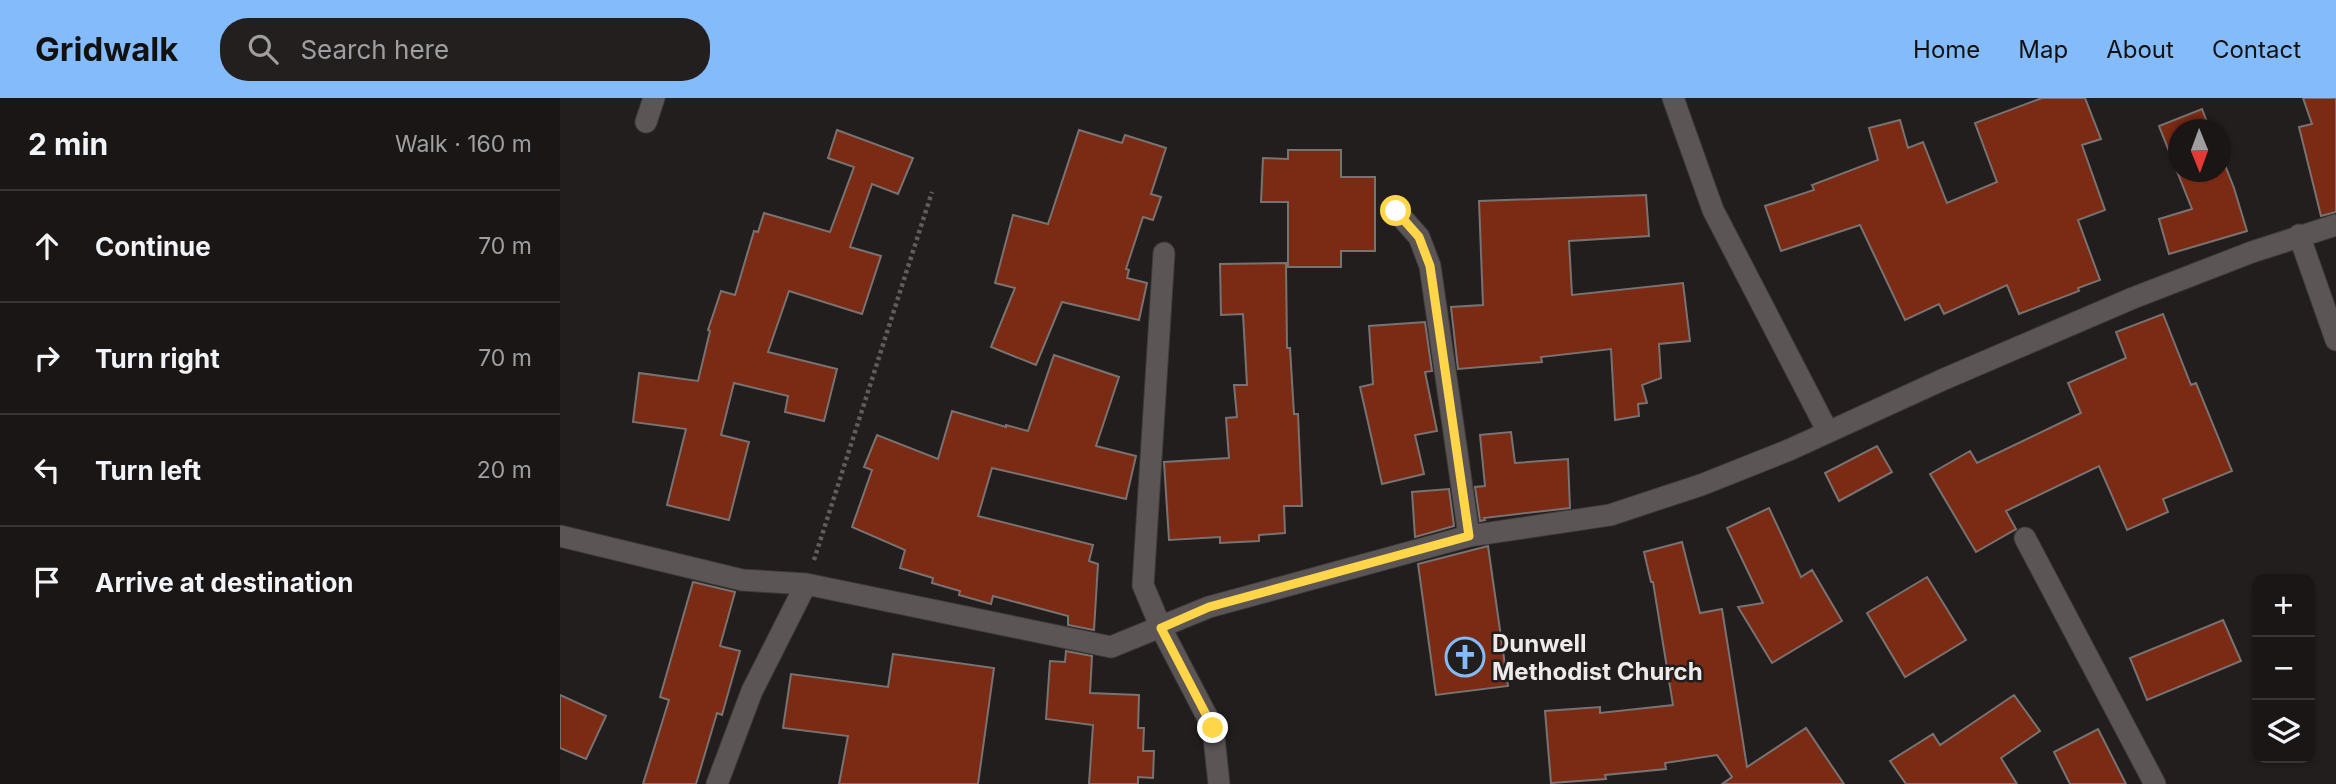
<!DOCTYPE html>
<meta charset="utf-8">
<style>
:root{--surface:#1a1616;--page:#231f1f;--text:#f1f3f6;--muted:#9f9fa1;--line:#383535;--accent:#84bcfb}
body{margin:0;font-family:Inter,sans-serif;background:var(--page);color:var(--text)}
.controls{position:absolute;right:21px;bottom:21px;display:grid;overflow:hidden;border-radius:14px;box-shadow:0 2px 5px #0004}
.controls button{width:63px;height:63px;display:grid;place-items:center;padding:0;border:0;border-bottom:2px solid var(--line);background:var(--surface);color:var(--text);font:35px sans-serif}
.compass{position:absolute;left:1608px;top:21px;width:63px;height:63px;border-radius:50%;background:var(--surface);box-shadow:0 2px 5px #0004;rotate:179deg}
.stop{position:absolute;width:21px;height:21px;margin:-16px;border:5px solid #ffd54a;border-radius:50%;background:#fff}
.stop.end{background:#ffd54a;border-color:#fff;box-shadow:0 2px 7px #0008}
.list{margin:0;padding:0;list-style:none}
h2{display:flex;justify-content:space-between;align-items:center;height:91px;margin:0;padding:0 28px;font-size:30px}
h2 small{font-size:23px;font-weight:400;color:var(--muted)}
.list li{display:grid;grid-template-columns:46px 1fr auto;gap:21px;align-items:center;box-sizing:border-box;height:112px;padding:0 28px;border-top:2px solid var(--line)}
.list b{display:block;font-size:26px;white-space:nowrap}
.list em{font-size:23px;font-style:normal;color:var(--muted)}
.icon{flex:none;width:38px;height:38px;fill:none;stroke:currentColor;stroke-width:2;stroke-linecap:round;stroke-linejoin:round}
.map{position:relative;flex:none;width:1776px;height:686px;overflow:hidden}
header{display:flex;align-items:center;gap:42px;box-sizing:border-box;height:98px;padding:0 35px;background:var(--accent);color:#111}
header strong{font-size:33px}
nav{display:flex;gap:38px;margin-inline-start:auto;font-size:24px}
.search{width:490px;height:63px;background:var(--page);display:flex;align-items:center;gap:18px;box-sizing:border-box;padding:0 24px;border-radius:28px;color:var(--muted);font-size:26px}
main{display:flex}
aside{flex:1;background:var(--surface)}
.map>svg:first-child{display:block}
.building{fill:#7b2a13;stroke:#787372;stroke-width:2}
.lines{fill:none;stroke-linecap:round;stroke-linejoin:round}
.minor-casing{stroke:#3d3a39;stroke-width:23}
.path{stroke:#615d5d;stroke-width:4.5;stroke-dasharray:3.5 3.5;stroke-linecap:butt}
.minor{stroke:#5b5655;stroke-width:21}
.route{stroke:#ffd54a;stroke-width:9}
.labels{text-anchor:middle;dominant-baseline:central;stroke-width:5;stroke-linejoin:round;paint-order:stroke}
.poi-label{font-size:24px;font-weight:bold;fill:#edeaea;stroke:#221e1d;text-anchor:start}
</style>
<header>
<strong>Gridwalk</strong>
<div class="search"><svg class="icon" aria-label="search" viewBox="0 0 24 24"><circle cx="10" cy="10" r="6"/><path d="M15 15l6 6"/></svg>Search here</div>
<nav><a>Home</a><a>Map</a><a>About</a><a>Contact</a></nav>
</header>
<main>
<aside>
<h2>2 min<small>Walk · 160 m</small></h2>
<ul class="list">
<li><svg class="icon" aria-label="ahead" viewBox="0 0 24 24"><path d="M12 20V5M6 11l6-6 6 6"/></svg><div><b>Continue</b></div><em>70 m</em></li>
<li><svg class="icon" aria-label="right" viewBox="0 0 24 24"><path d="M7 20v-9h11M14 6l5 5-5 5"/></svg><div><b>Turn right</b></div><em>70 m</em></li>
<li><svg class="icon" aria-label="left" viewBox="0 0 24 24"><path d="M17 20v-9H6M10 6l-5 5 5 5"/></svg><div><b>Turn left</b></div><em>20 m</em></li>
<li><svg class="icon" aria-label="arrive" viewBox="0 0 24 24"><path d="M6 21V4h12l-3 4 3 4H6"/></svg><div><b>Arrive at destination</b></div></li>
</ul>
</aside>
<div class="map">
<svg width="1776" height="686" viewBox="0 0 1776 686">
<rect width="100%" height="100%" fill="#221e1d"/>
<path class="building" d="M 1482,0 L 1525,0 L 1541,41 L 1522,47 L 1545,112 L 1518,122 L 1540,182 L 1518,190 L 1519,193 L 1459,216 L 1447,187 L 1384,216 L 1379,206 L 1345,222 L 1300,127 L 1221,153 L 1205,108 L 1254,92 L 1252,87 L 1318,62 L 1309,30 L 1340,22 L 1348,50 L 1363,44 L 1387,105 L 1437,84 L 1415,25 Z
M 1743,0 L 1776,0 L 1776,114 L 1761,118 L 1739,29 L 1752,26 Z
M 1642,11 L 1650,32 L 1619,32 L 1619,74 L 1661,74 L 1661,57 L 1674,90 L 1687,133 L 1609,156 L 1599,121 L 1632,111 L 1599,28 Z
M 277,32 L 353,60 L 338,96 L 312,86 L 290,149 L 321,158 L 302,216 L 229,193 L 208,254 L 277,271 L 264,323 L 225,314 L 228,298 L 174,285 L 161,337 L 189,344 L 169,422 L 107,407 L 126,331 L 73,324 L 79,275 L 138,283 L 150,233 L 148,232 L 161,193 L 175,197 L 194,133 L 198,134 L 204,115 L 270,134 L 294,69 L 268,60 Z
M 519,32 L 562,45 L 565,37 L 606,50 L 591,96 L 601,99 L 593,122 L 583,119 L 566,171 L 569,172 L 567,180 L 587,185 L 579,222 L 502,204 L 476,267 L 431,249 L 455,190 L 435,185 L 453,117 L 488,126 Z
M 728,52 L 781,52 L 781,79 L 815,79 L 815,153 L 781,153 L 781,169 L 728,169 L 728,104 L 701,104 L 703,60 L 728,61 Z
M 1086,97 L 1089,138 L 1009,143 L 1012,197 L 1123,185 L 1130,243 L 1099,246 L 1101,280 L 1082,287 L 1087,305 L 1078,306 L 1079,318 L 1055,322 L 1051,251 L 981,259 L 982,264 L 898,271 L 891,209 L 923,207 L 919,103 Z
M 726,165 L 727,250 L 730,250 L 734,316 L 738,316 L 742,408 L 724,408 L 725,435 L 699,437 L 699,443 L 660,445 L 660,439 L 609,442 L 604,364 L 669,360 L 666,320 L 677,319 L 674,287 L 687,287 L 683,216 L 661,217 L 660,166 Z
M 1603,216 L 1631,287 L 1636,285 L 1672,373 L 1603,401 L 1608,414 L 1567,432 L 1539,368 L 1446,413 L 1456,431 L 1416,454 L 1370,376 L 1410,353 L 1417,365 L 1521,315 L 1508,285 L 1566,260 L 1556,234 Z
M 865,224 L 872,273 L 865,274 L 877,333 L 855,337 L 864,376 L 822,386 L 800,289 L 813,286 L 809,228 Z
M 494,257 L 559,279 L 536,348 L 576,358 L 566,401 L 432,370 L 418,418 L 533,447 L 529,463 L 538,466 L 534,532 L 508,527 L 508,518 L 433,498 L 431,506 L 399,497 L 400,493 L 372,485 L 373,480 L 340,470 L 345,452 L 292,429 L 312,372 L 304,369 L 317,337 L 378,361 L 392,313 L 446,329 L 446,327 L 468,333 Z
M 951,334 L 955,365 L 1008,361 L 1010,410 L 924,420 L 925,422 L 920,423 L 915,389 L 925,388 L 920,337 Z
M 1317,348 L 1332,374 L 1279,403 L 1265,375 Z
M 889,391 L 894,428 L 855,439 L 852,394 Z
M 1209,410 L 1241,479 L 1252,472 L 1282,523 L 1212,565 L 1178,509 L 1203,505 L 1167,430 Z
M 1122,444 L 1140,515 L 1162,511 L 1187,669 L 1246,630 L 1284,686 L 1162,686 L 1172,679 L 1157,657 L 1105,665 L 1106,671 L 1045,677 L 1046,681 L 991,685 L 985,613 L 1040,609 L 1040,615 L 1113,607 L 1093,484 L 1091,484 L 1084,454 Z
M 928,448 L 948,588 L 876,597 L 858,466 Z
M 1367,479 L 1406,542 L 1345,579 L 1307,515 Z
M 133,484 L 175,494 L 160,548 L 180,553 L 162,617 L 157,615 L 136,686 L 83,686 L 109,602 L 100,599 Z
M 1663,522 L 1681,563 L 1587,602 L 1570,560 Z
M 506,553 L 532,558 L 530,595 L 579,597 L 578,630 L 584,630 L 583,653 L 594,653 L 593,680 L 578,679 L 578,686 L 529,686 L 533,627 L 486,621 L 490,563 L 505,564 Z
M 333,556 L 434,570 L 418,686 L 279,686 L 288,638 L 223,630 L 231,576 L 328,589 Z
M 0,597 L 46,618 L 26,661 L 0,650 Z
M 1454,597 L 1480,633 L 1441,660 L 1457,686 L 1346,686 L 1330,663 L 1373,636 L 1380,647 Z
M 1538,631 L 1566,686 L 1510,686 L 1494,654 Z"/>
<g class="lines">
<defs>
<path id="minor" d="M 1113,0 L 1153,112 L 1268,334
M 86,24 L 94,0
M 836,113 L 859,139 L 870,168 L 909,438
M 1739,137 L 1776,242
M 604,155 L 583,487 L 601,530 L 653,630 L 659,686
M 0,438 L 182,482 L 246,486 L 551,549 L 649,509 L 909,438 L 1050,417 L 1141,387 L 1229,352 L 1382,282 L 1573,200 L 1692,154 L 1776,127
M 1465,440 L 1595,686
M 157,686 L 192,593 L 246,486"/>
</defs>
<use href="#minor" class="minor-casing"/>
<path class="path" d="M 254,462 L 372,94"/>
<use href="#minor" class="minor"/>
</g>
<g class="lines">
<path class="route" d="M 653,630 L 601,530 L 649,509 L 909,438 L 870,168 L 859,139 L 836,113"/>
</g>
<defs>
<symbol id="church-ring" viewBox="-11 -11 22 22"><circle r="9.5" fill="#221e1d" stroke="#84bcfb" stroke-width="1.5"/><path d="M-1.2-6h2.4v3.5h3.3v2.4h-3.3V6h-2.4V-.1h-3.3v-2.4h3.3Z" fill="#84bcfb"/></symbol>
</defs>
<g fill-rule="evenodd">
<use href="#church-ring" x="883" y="537" width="44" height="44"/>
</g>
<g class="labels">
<g class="poi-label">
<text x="932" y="545">Dunwell<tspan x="932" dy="28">Methodist Church</tspan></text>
</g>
</g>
</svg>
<div class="controls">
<button>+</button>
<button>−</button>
<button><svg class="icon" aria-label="layers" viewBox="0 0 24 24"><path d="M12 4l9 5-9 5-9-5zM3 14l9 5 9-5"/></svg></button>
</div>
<svg class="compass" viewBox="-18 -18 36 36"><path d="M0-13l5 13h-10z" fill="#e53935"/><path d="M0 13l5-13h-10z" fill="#9f9fa1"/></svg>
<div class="stop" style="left:836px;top:113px"></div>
<div class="stop end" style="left:653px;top:630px"></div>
</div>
</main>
